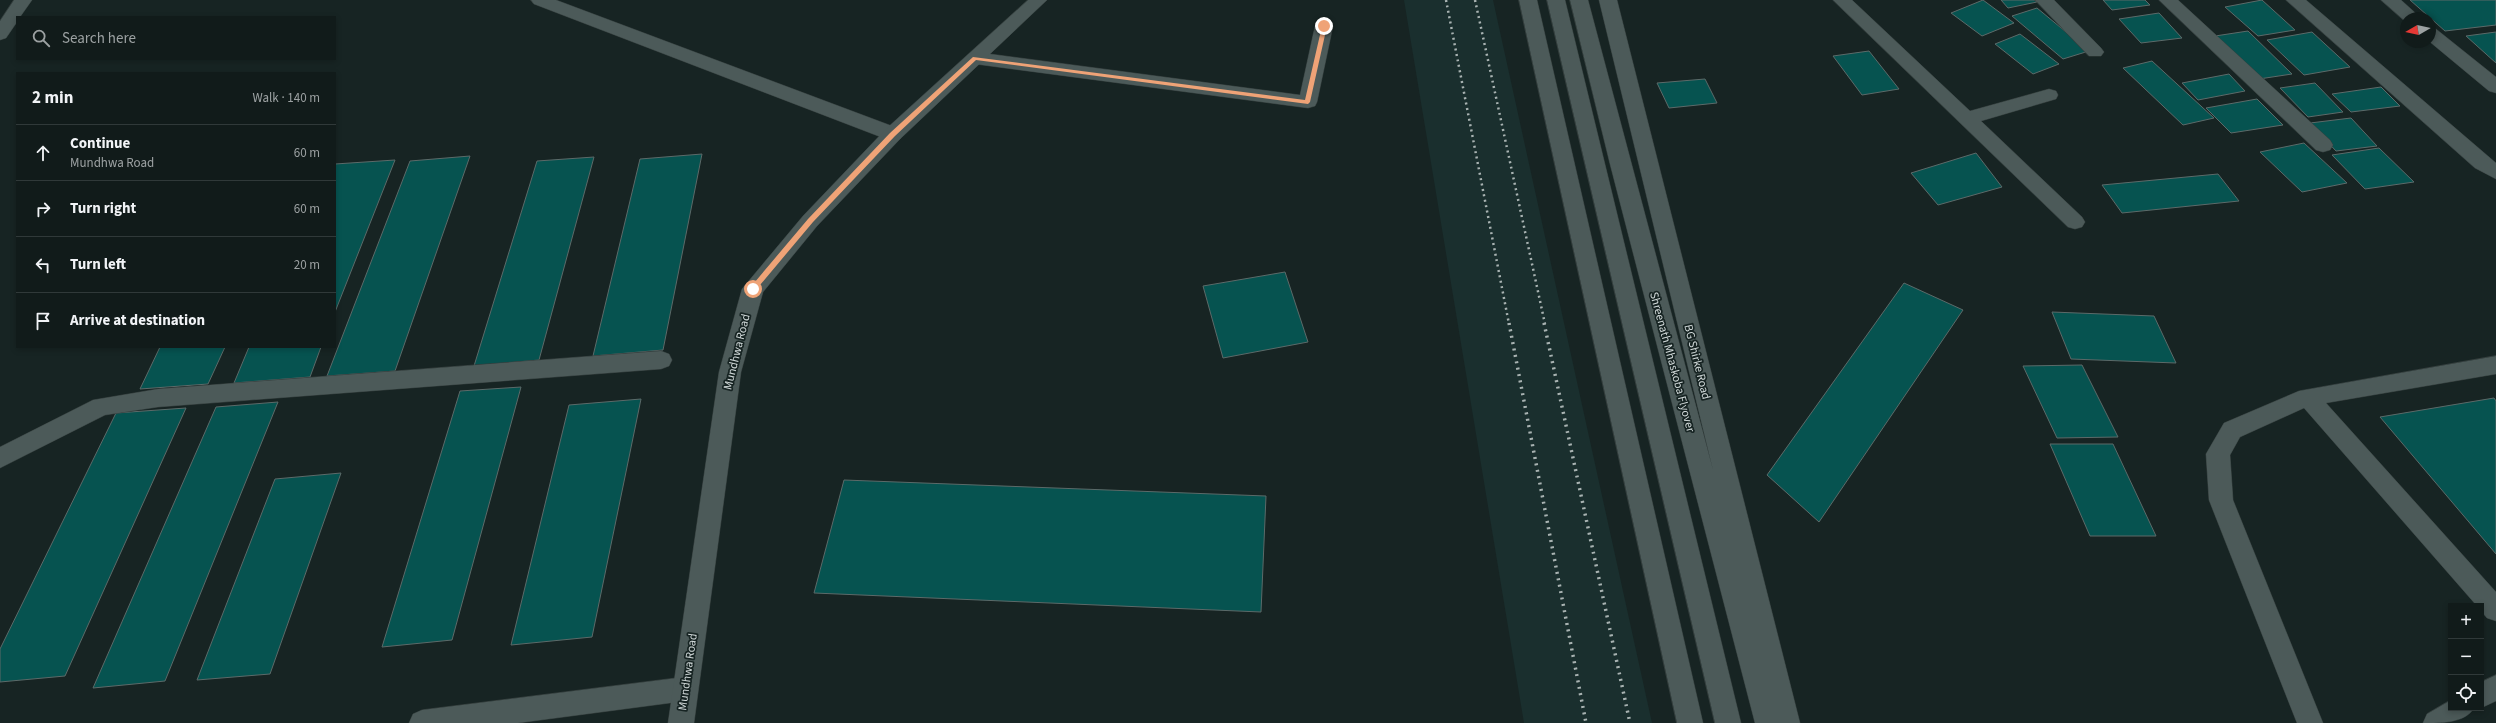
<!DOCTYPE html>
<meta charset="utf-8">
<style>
:root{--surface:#111b1a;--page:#1e2827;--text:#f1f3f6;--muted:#9ca1a2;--line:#303939}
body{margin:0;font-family:"Source Sans 3",sans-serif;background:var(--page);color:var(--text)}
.controls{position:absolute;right:12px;bottom:12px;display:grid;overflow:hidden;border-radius:0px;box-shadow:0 2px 6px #0003}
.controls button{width:36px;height:36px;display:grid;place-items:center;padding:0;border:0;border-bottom:1px solid var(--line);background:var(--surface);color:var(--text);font:20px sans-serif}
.compass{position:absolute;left:2400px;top:12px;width:36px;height:36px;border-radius:50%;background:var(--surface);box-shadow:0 2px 6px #0003;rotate:261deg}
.stop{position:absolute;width:12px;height:12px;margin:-9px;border:3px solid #efa377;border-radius:50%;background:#fff}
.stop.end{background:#efa377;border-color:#fff;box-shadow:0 1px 4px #0008}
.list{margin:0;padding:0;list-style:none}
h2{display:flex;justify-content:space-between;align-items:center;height:52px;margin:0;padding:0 16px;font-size:17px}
h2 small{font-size:13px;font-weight:400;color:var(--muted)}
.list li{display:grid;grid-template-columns:26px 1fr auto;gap:12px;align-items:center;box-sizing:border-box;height:56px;padding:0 16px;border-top:1px solid var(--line)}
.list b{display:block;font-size:15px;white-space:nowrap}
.list p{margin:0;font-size:13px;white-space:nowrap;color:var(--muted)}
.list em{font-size:13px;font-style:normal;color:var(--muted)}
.icon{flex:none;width:22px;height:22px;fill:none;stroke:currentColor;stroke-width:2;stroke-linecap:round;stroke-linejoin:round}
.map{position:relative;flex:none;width:2496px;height:723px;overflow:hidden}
.search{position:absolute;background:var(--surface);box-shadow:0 2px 6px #0003;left:16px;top:16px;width:320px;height:44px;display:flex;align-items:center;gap:10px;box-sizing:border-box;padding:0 14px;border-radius:0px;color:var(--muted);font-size:15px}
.panel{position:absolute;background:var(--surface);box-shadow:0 2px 6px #0003;left:16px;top:72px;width:320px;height:276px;border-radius:0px}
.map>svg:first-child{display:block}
.built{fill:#1a2f2e}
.building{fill:#065350;stroke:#5c6a69}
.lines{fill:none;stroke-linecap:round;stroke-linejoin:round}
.lane-casing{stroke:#343e3d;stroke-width:1}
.street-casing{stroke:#343e3d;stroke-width:1}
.secondary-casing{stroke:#343e3d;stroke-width:1}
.lane{fill:#4c5a59;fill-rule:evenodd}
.street{fill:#4c5a59;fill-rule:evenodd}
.secondary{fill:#4c5a59;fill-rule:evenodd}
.rail-far1{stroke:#a9b3b2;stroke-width:2.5;stroke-dasharray:2 3.5;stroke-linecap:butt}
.rail{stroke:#a9b3b2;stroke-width:3.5;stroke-dasharray:2 4.5;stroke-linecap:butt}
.route{fill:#efa377}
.labels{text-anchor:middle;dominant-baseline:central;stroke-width:3.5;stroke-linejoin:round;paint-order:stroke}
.street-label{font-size:12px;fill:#d1d9d9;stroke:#172423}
</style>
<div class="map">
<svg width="2496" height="723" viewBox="0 0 2496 723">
<rect width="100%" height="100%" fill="#172423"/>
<path class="built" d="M 1404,0 L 1493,0 L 1652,723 L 1524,723 Z"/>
<path class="building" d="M 1983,0 L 2014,23 L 1982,36 L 1951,13 Z
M 2001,0 L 2034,0 L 2037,2 L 2008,8 Z
M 2103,0 L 2145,0 L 2150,5 L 2112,10 Z
M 2262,0 L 2295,30 L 2258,36 L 2225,7 Z
M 2410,0 L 2496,0 L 2496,25 L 2445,31 Z
M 2037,8 L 2089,51 L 2063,59 L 2012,16 Z
M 2159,13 L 2182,38 L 2141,43 L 2119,19 Z
M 2248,31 L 2292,74 L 2259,79 L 2215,36 Z
M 2312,32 L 2350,67 L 2304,75 L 2267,40 Z
M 2496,32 L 2496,63 L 2466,36 Z
M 2020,34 L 2059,64 L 2033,74 L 1995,44 Z
M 1869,51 L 1899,89 L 1862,95 L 1833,56 Z
M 2152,61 L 2214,118 L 2183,125 L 2123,68 Z
M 2229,74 L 2245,91 L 2198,100 L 2182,83 Z
M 1705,79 L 1717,103 L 1669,108 L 1657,83 Z
M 2315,83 L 2343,112 L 2308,117 L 2280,88 Z
M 2381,87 L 2400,106 L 2351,112 L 2332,94 Z
M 2257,99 L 2283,125 L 2231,133 L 2206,108 Z
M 2351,118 L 2377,146 L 2336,151 L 2310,123 Z
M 2304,143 L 2347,183 L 2302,192 L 2260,152 Z
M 2379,148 L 2414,182 L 2365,189 L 2332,155 Z
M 1976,153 L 2002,187 L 1938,205 L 1911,173 Z
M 702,154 L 663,350 L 593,356 L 640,159 Z
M 470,156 L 395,371 L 327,376 L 410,161 Z
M 594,157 L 539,360 L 474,366 L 537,161 Z
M 395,160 L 335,312 L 335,164 Z
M 2218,174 L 2239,201 L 2122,213 L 2102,185 Z
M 1285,272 L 1308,342 L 1223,358 L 1203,286 Z
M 1904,283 L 1963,310 L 1819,522 L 1767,475 Z
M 2052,312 L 2154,316 L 2176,363 L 2071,359 Z
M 160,347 L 225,347 L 208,384 L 140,389 Z
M 249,347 L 321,347 L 310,377 L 234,383 Z
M 2082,365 L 2118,437 L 2057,438 L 2023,366 Z
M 521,387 L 452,640 L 382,647 L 460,391 Z
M 2494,398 L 2496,401 L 2496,554 L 2380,417 Z
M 641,399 L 592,637 L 511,645 L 569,405 Z
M 278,402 L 165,681 L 93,688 L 216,407 Z
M 186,408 L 65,676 L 0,682 L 0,649 L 116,413 Z
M 2050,444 L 2113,444 L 2156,536 L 2090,536 Z
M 341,473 L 270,674 L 197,680 L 275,479 Z
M 844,480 L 1266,496 L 1261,612 L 814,593 Z"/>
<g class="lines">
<defs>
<path id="lane" d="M 14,0 L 32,0 L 20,17 L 17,17 L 17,22 L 6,38 L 0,40 L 0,21 Z
M 531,0 L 556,0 L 900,129 L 903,134 L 900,139 L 893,141 L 886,139 L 534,4 Z
M 1324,20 L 1330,22 L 1333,26 L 1317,102 L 1315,106 L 1308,108 L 975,64 L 969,62 L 966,58 L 969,54 L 975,52 L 1300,95 L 1315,26 L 1318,22 Z
M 661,351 L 669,354 L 672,360 L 669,366 L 661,369 L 158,407 L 105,415 L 0,468 L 0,447 L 93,400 L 158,389 Z
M 2496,356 L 2496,374 L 2326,403 L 2496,592 L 2496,621 L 2487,618 L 2481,611 L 2481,606 L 2477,606 L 2304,408 L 2240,437 L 2230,455 L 2233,500 L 2323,723 L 2297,723 L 2209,500 L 2206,454 L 2224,423 L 2299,391 Z
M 2496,675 L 2496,701 L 2481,708 L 2480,708 L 2481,682 Z
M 685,677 L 694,680 L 698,689 L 694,698 L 685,701 L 518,723 L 409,723 L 413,714 L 422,710 Z
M 2451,700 L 2451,708 L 2474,708 C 2465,723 2442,723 2423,723 L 2427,714 Z"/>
<path id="street" d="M 1833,0 L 1852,0 L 1970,111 L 2049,89 L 2056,91 L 2058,95 L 2056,99 L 1981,121 L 2082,217 L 2085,222 L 2082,227 L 2075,229 L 2068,227 Z
M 2035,0 L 2054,0 L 2101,48 L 2104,52 L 2101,56 L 2089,56 Z
M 2159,0 L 2178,0 L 2330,140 L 2333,145 L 2330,150 L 2323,152 L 2316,150 Z
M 2286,0 L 2306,0 L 2496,163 L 2496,179 L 2475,168 Z
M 2381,0 L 2401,0 L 2421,18 L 2406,18 L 2406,22 Z
M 2430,27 L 2436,29 L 2496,77 L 2496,93 L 2489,91 L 2430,42 Z"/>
<path id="secondary" d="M 1028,0 L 1047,0 L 900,139 L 817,226 L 763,292 L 741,372 L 694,723 L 668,723 L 719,372 L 742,289 L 803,216 L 886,129 Z
M 1519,0 L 1537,0 L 1703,723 L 1677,723 Z
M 1547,0 L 1565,0 L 1741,723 L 1715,723 Z
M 1570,0 L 1588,0 L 1713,470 L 1599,0 L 1617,0 L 1800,723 L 1755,723 L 1610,164 Z"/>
</defs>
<use href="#lane" class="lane-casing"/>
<use href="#street" class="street-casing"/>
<use href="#secondary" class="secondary-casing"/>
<use href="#lane" class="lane"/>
<use href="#street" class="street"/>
<use href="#secondary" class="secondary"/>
<path class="rail-far1" d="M 1446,0 L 1509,324
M 1475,0 L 1545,324"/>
<path class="rail" d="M 1509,323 L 1586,723
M 1544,323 L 1630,723"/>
</g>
<path class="route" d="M 1324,25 L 1327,26 L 1310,102 L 1308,104 L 976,60 L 895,136 L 813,222 L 755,291 L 749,289 L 808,219 L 890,133 L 973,57 L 1305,100 L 1322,26 Z"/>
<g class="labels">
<g class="street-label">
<text transform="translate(737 352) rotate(-76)">Mundhwa Road</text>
<text transform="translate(1672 362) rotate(75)">Shreenath Mhaskoba Flyover</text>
<text transform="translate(1697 362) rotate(76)">BG Shirke Road</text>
<text transform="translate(688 672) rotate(-82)">Mundhwa Road</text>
</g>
</g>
</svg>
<div class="controls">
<button>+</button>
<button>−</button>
<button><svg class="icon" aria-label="locate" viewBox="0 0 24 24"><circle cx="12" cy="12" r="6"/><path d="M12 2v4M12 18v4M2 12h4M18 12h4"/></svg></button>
</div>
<svg class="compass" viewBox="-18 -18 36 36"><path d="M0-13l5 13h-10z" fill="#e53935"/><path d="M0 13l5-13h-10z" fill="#9ca1a2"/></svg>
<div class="stop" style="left:753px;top:289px"></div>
<div class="stop end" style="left:1324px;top:26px"></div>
<div class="search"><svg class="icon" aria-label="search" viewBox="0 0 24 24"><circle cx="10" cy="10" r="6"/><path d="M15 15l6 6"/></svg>Search here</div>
<section class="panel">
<h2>2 min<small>Walk · 140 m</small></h2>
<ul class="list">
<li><svg class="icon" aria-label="ahead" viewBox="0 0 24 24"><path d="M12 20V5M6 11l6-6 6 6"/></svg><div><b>Continue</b><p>Mundhwa Road</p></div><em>60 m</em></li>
<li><svg class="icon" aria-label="right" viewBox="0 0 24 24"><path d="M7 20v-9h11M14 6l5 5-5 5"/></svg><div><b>Turn right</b></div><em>60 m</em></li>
<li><svg class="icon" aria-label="left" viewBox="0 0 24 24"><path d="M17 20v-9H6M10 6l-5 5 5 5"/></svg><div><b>Turn left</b></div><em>20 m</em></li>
<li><svg class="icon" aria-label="arrive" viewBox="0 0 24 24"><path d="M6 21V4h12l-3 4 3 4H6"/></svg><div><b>Arrive at destination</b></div></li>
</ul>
</section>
</div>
